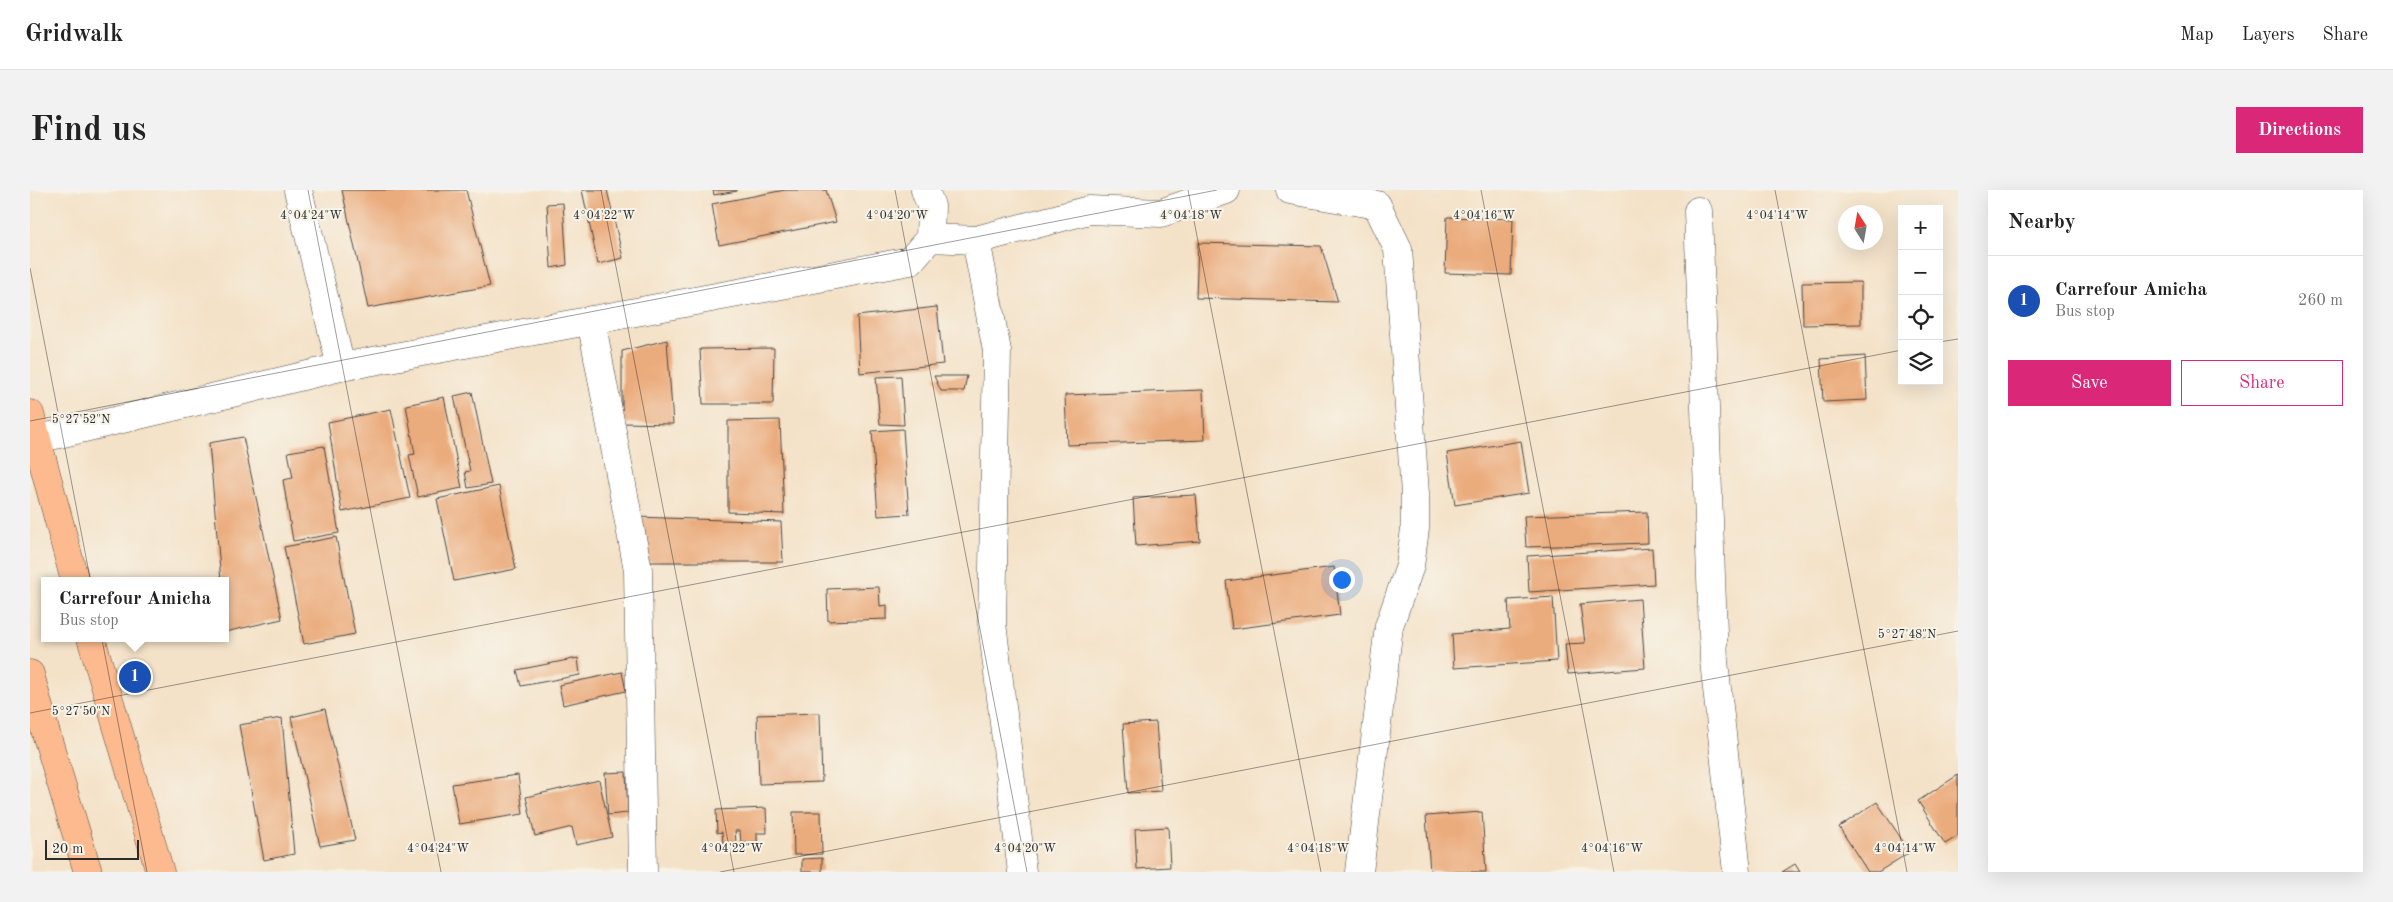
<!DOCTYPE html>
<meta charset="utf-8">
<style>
:root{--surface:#fff;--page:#f2f2f2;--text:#222;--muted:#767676;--line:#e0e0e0;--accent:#db2777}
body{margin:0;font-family:"Old Standard TT",serif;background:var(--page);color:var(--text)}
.controls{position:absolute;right:15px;top:15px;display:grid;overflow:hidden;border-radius:0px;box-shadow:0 5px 20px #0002}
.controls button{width:45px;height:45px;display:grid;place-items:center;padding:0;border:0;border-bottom:1px solid var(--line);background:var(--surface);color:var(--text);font:25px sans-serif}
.compass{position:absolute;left:1808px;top:15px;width:45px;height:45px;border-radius:50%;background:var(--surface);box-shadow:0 5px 20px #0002;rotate:349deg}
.scale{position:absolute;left:15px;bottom:12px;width:94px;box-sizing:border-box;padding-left:5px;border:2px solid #2b2b2b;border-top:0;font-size:14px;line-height:18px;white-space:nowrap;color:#2b2b2b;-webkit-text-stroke:4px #f7f3e8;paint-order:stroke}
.you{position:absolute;left:1311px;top:389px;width:18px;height:18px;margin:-12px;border:4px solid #fff;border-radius:50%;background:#1a73e8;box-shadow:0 0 0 8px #1a73e833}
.badge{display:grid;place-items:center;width:32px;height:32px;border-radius:50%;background:var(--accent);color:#fff;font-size:16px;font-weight:700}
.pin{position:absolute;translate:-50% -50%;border:2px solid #fff;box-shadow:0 1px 5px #0006}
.popup{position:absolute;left:11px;top:387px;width:188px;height:65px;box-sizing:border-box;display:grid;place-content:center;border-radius:0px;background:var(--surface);filter:drop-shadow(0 1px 4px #0005);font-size:16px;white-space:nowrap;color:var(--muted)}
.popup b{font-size:19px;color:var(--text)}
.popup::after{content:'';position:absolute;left:50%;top:100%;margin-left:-10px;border:10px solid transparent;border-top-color:var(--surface)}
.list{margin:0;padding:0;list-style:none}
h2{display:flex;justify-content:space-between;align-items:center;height:65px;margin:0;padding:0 20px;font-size:21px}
h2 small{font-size:16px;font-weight:400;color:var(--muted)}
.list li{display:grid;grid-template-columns:32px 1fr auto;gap:15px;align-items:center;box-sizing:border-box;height:90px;padding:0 20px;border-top:1px solid var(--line)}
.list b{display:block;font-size:19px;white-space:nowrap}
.list p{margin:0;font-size:16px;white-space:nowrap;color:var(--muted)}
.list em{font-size:16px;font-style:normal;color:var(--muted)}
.actions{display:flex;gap:10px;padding:15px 20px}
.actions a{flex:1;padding:11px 0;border:1px solid var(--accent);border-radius:0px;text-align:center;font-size:18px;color:var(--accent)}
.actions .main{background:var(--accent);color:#fff}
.icon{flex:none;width:28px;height:28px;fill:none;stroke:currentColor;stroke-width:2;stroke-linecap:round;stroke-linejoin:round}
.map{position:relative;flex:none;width:1928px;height:682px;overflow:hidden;border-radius:0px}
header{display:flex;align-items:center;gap:30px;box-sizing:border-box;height:70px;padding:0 25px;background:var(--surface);border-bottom:1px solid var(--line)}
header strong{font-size:24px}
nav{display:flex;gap:28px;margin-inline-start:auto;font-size:18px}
.intro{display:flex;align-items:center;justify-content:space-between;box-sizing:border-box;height:120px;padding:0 30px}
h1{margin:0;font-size:35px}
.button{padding:12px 22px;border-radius:0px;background:var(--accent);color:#fff;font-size:18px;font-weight:700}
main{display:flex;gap:30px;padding:0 30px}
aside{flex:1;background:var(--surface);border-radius:0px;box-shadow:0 5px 20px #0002}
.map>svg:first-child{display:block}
.building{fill:#ebac7d}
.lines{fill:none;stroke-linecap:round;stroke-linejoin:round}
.minor-casing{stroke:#494643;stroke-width:29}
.major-casing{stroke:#494643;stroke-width:29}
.minor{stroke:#fff;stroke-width:28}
.major{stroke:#fcba8e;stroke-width:28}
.ticks{fill:none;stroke:#2b2b2b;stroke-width:1;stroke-opacity:0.45}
.ticks-label{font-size:12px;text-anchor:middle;fill:#2b2b2b;stroke:#f7f3e8;stroke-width:4;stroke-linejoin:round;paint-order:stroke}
</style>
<header>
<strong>Gridwalk</strong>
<nav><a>Map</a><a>Layers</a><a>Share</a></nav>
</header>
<div class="intro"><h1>Find us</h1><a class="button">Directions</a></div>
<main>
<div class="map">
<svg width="1928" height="682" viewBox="0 0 1928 682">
<rect width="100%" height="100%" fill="#f7f3e8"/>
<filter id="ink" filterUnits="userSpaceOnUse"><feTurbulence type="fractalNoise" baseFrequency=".02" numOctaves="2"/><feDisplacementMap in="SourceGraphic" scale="10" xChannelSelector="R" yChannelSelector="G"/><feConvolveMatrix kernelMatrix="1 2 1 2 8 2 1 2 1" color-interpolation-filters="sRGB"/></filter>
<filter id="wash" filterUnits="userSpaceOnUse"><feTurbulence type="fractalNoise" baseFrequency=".0096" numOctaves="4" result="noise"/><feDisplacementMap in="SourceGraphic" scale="20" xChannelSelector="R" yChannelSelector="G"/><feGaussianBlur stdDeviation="1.12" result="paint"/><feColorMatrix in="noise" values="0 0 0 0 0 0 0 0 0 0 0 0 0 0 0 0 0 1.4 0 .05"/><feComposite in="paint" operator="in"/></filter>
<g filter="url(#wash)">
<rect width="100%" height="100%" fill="#f4e2c8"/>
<g id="blocks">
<path class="building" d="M 312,0 L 436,0 L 460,96 L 338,118 Z
M 552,0 L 577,0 L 593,68 L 568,74 Z
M 683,0 L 707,0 L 707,1 L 684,5 Z
M 755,0 L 796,0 L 806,32 L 689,55 L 682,14 Z
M 533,13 L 537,75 L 521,78 L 517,14 Z
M 1417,27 L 1483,29 L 1481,85 L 1415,83 Z
M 1168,53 L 1291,56 L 1308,112 L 1166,108 Z
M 1831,92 L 1831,134 L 1773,135 L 1772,93 Z
M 907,117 L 913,174 L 830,183 L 827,126 Z
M 637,150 L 643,234 L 592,233 L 592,161 Z
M 744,158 L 743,214 L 673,214 L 670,159 Z
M 1835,166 L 1837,210 L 1793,212 L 1791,169 Z
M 871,186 L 874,235 L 850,234 L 846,187 Z
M 904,186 L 937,186 L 934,201 L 911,201 Z
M 1173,200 L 1175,250 L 1037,255 L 1035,205 Z
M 442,202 L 461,294 L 438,298 L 435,282 L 440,281 L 424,206 Z
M 414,207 L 432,298 L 388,307 L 379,265 L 385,264 L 376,215 Z
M 361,219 L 380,308 L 312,322 L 298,232 Z
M 750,230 L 754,324 L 698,322 L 698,231 Z
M 873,239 L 879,324 L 848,326 L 842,241 Z
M 213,247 L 252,429 L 195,442 L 195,391 L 191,391 L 179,253 Z
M 1491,251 L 1499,303 L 1425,315 L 1417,263 Z
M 294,256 L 309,343 L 263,351 L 253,290 L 263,288 L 258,262 Z
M 469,296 L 486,379 L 424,391 L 407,309 Z
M 1166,305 L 1170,351 L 1106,356 L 1103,308 Z
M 1617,322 L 1618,353 L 1496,357 L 1494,326 Z
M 606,327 L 751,332 L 753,372 L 610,372 Z
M 306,347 L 325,444 L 274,454 L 254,357 Z
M 1622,358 L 1624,394 L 1499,402 L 1497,366 Z
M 1304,377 L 1310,425 L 1202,439 L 1196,391 Z
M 849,397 L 850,416 L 857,415 L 857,429 L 798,431 L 797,399 Z
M 1523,407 L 1527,471 L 1424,478 L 1422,444 L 1480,439 L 1478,410 Z
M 1610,409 L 1615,478 L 1538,484 L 1535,454 L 1555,453 L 1550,414 Z
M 548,468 L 550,485 L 491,496 L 487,480 Z
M 592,482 L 596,501 L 533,515 L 529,495 Z
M 295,519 L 325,650 L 290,656 L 261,527 Z
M 790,523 L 792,592 L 729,594 L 727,525 Z
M 252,528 L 264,664 L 234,670 L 209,535 Z
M 1126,532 L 1131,601 L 1098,603 L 1093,534 Z
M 596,582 L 598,623 L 578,625 L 575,583 Z
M 488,585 L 493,624 L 429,634 L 422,594 Z
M 1928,585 L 1928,646 L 1915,654 L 1888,611 Z
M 569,590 L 582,647 L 546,655 L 542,637 L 505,646 L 496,607 Z
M 1847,612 L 1880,662 L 1848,682 L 1838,682 L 1809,637 Z
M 736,618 L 737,643 L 727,643 L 727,652 L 711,653 L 710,641 L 705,641 L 706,653 L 693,653 L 692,642 L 687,643 L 686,620 Z
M 763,622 L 791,622 L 792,664 L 764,665 Z
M 1452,622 L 1456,682 L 1400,682 L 1396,626 Z
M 1138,637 L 1140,677 L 1107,679 L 1105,639 Z
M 792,668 L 792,682 L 772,682 L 772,669 Z
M 1765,674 L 1770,682 L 1752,682 Z"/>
</g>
</g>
<g filter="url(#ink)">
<use href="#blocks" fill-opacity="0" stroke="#494643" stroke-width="1"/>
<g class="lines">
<defs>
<path id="minor" d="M 268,0 L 311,177
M 1260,0 L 1347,15 L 1368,59 L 1385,304 L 1385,339 L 1380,376 L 1359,436 L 1329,682
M 1668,21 L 1684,471 L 1707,682
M 900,48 L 946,50 L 1059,20 L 1131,23 L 1196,0
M 946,50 L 967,161 L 962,433 L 992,682
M 561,130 L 608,380 L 613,682
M 0,251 L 311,177 L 880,71 L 900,48 L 901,16 L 895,0"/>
<path id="major" d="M 0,224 L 45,391
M 61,448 L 130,682
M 0,484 L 15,540 L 58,682"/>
</defs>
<use href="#minor" class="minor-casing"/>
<use href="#major" class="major-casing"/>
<use href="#minor" class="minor"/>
<use href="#major" class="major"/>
</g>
</g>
<path class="ticks" d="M 278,0 L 411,682M 571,0 L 704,682M 865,0 L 997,682M 1158,0 L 1291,682M 1451,0 L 1584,682M 1745,0 L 1877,682M 0,78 L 117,682M 1909,152 L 1928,149M 0,231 L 1187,0M 0,523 L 1872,160M 690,682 L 1928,441"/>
<g class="ticks-label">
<text x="281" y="29">4°04'24"W</text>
<text x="574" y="29">4°04'22"W</text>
<text x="867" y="29">4°04'20"W</text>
<text x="1161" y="29">4°04'18"W</text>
<text x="1454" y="29">4°04'16"W</text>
<text x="1747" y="29">4°04'14"W</text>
<text x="51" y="233">5°27'52"N</text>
<text x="1877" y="448">5°27'48"N</text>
<text x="51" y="525">5°27'50"N</text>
<text x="408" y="662">4°04'24"W</text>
<text x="702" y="662">4°04'22"W</text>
<text x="995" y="662">4°04'20"W</text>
<text x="1288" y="662">4°04'18"W</text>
<text x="1582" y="662">4°04'16"W</text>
<text x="1875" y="662">4°04'14"W</text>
</g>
</svg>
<div class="controls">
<button>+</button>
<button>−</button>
<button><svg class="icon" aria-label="locate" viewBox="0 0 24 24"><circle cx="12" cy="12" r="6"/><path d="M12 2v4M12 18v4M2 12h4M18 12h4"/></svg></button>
<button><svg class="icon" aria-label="layers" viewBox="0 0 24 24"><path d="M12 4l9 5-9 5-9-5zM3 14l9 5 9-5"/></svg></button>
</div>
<svg class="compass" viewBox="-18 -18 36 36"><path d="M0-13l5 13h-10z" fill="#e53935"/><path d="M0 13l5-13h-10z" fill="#767676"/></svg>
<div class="scale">20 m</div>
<div class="you"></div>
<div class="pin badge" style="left:105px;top:487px;background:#1a4fb4">1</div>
<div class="popup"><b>Carrefour Amicha</b>Bus stop</div>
</div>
<aside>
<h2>Nearby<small></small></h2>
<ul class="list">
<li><span class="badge" style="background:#1a4fb4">1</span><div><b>Carrefour Amicha</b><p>Bus stop</p></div><em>260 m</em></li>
</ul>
<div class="actions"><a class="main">Save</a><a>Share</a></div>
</aside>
</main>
